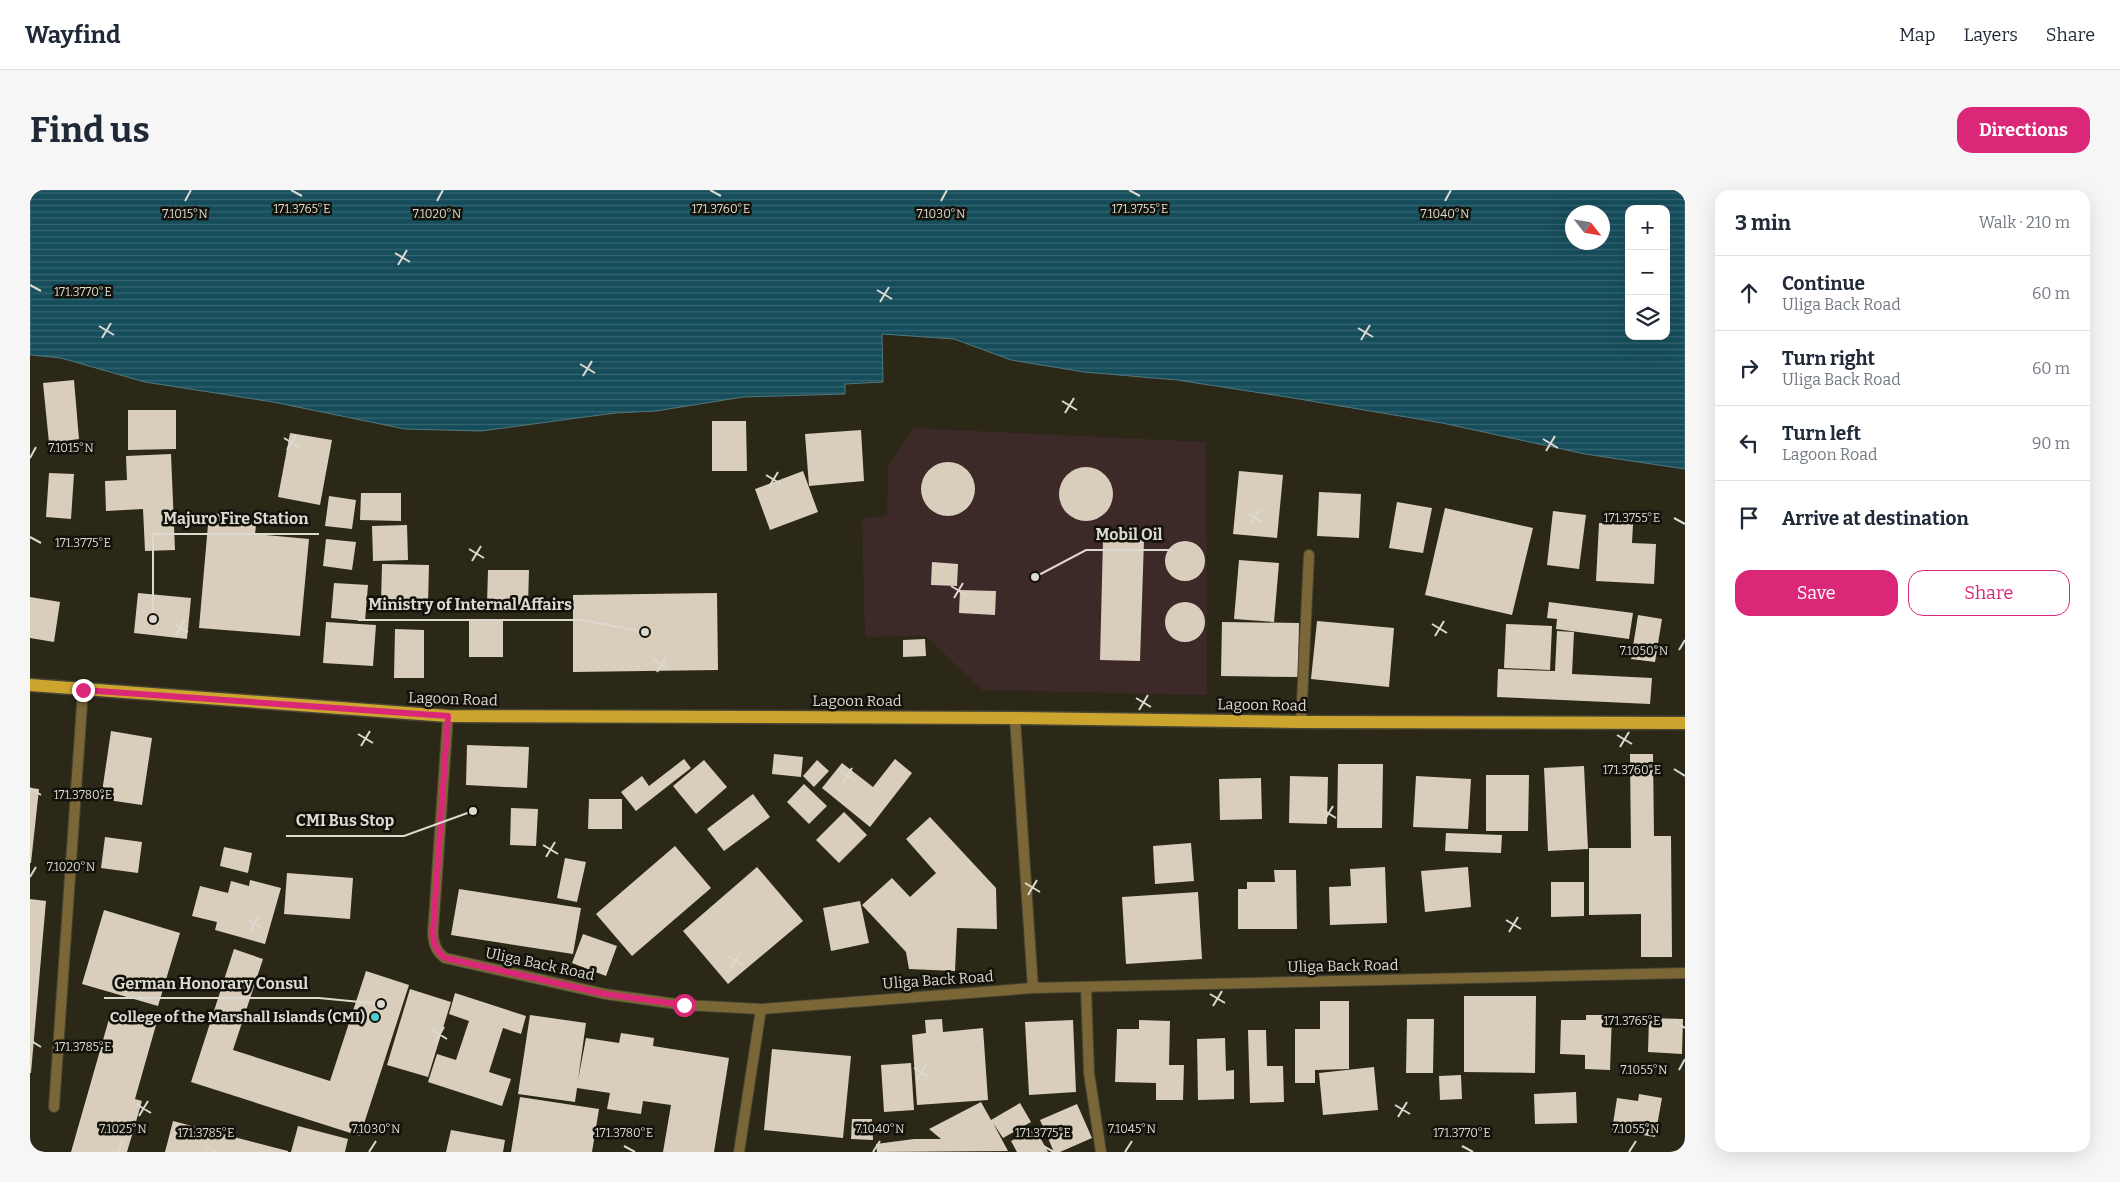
<!DOCTYPE html>
<meta charset="utf-8">
<style>
:root{--surface:#fff;--page:#f6f6f7;--text:#1f2937;--muted:#747a83;--line:#e0e1e3;--accent:#db2777}
body{margin:0;font-family:Bitter,serif;background:var(--page);color:var(--text)}
.controls{position:absolute;right:15px;top:15px;display:grid;overflow:hidden;border-radius:10px;box-shadow:0 5px 20px #0002}
.controls button{width:45px;height:45px;display:grid;place-items:center;padding:0;border:0;border-bottom:1px solid var(--line);background:var(--surface);color:var(--text);font:25px sans-serif}
.compass{position:absolute;left:1535px;top:15px;width:45px;height:45px;border-radius:50%;background:var(--surface);box-shadow:0 5px 20px #0002;rotate:121deg}
.stop{position:absolute;width:15px;height:15px;margin:-11px;border:4px solid #db2777;border-radius:50%;background:#fff}
.stop.end{background:#db2777;border-color:#fff;box-shadow:0 1px 5px #0008}
.list{margin:0;padding:0;list-style:none}
h2{display:flex;justify-content:space-between;align-items:center;height:65px;margin:0;padding:0 20px;font-size:21px}
h2 small{font-size:16px;font-weight:400;color:var(--muted)}
.list li{display:grid;grid-template-columns:32px 1fr auto;gap:15px;align-items:center;box-sizing:border-box;height:75px;padding:0 20px;border-top:1px solid var(--line)}
.list b{display:block;font-size:19px;white-space:nowrap}
.list p{margin:0;font-size:16px;white-space:nowrap;color:var(--muted)}
.list em{font-size:16px;font-style:normal;color:var(--muted)}
.actions{display:flex;gap:10px;padding:15px 20px}
.actions a{flex:1;padding:11px 0;border:1px solid var(--accent);border-radius:15px;text-align:center;font-size:18px;color:var(--accent)}
.actions .main{background:var(--accent);color:#fff}
.icon{flex:none;width:28px;height:28px;fill:none;stroke:currentColor;stroke-width:2;stroke-linecap:round;stroke-linejoin:round}
.map{position:relative;flex:none;width:1655px;height:962px;overflow:hidden;border-radius:15px}
header{display:flex;align-items:center;gap:30px;box-sizing:border-box;height:70px;padding:0 25px;background:var(--surface);border-bottom:1px solid var(--line)}
header strong{font-size:24px}
nav{display:flex;gap:28px;margin-inline-start:auto;font-size:18px}
.intro{display:flex;align-items:center;justify-content:space-between;box-sizing:border-box;height:120px;padding:0 30px}
h1{margin:0;font-size:35px}
.button{padding:12px 22px;border-radius:15px;background:var(--accent);color:#fff;font-size:18px;font-weight:700}
main{display:flex;gap:30px;padding:0 30px}
aside{flex:1;background:var(--surface);border-radius:15px;box-shadow:0 5px 20px #0002}
.map>svg:first-child{display:block}
.industrial{fill:#3d2928}
.water{fill:url(#water-rules);stroke:#51777e;fill-rule:evenodd}
.building{fill:#d9cebc}
.lines{fill:none;stroke-linecap:round;stroke-linejoin:round}
.service-casing{stroke:#474435;stroke-width:12}
.minor-casing{stroke:#474435;stroke-width:12}
.primary-casing{stroke:#474435;stroke-width:15}
.service{stroke:#7a6735;stroke-width:10}
.minor{stroke:#7a6735;stroke-width:10}
.primary{stroke:#cca52f;stroke-width:12}
.route{stroke:#db2777;stroke-width:6}
.ticks{fill:none;stroke:#dcdad0;stroke-width:2}
.poi-dot{fill:#52cdcf;stroke:#12110a;stroke-width:2}
.labels{text-anchor:middle;dominant-baseline:central;stroke-width:5;stroke-linejoin:round;paint-order:stroke}
.street-label{font-size:15px;fill:#dcdad0;stroke:#12110a}
.poi-label{font-size:15px;font-weight:bold;fill:#dcdad0;stroke:#12110a;text-anchor:end}
.ticks-label{font-size:12px;text-anchor:middle;fill:#dcdad0;stroke:#12110a;stroke-width:5;stroke-linejoin:round;paint-order:stroke}
.leader{fill:none;stroke:#dcdad0;stroke-width:2}
.callout-dot{fill:#dcdad0;stroke:#12110a;stroke-width:2}
.callout-label{font-size:16px;text-anchor:middle;font-weight:bold;fill:#dcdad0;stroke:#12110a;stroke-width:5;stroke-linejoin:round;paint-order:stroke}
</style>
<header>
<strong>Wayfind</strong>
<nav><a>Map</a><a>Layers</a><a>Share</a></nav>
</header>
<div class="intro"><h1>Find us</h1><a class="button">Directions</a></div>
<main>
<div class="map">
<svg width="1655" height="962" viewBox="0 0 1655 962">
<defs>
<pattern id="water-rules" width="6" height="5" patternUnits="userSpaceOnUse" patternTransform="scale(1.25)"><rect width="6" height="5" fill="#164d5b"/><path d="M0 2.5h6" fill="none" stroke="#376672"/></pattern>
</defs>
<rect width="100%" height="100%" fill="#2b2818"/>
<path class="industrial" d="M 884,238 L 1176,252 L 1177,505 L 952,500 L 896,446 L 835,447 L 832,328 L 857,326 L 858,277 Z"/>
<path class="water" d="M 0,0 L 1655,0 L 1655,279 L 1555,264 L 1412,233 L 1257,207 L 1147,190 L 1054,182 L 981,170 L 924,149 L 852,144 L 853,192 L 815,194 L 815,204 L 713,207 L 626,221 L 585,223 L 451,241 L 375,239 L 243,212 L 115,192 L 31,168 L 0,165 ZM 1599,19 L 1636,19 L 1636,146 L 1599,146 ZM 1542,22 L 1572,22 L 1572,52 L 1542,52 Z"/>
<path class="building" d="M 44,190 L 49,249 L 19,253 L 13,193 Z
M 98,220 L 146,220 L 146,259 L 98,260 Z
M 682,231 L 716,231 L 717,281 L 682,281 Z
M 831,240 L 834,291 L 779,296 L 775,244 Z
M 260,243 L 302,250 L 290,315 L 248,307 Z
M 141,264 L 145,360 L 115,361 L 113,319 L 76,321 L 75,291 L 97,290 L 96,266 Z
M891 299a27 27 0 1 1 54 0a27 27 0 1 1-54 0Z
M1029 304a27 27 0 1 1 54 0a27 27 0 1 1-54 0Z
M 773,281 L 788,322 L 740,340 L 725,299 Z
M 1209,281 L 1253,285 L 1247,348 L 1203,344 Z
M 19,283 L 44,284 L 41,329 L 16,327 Z
M 1289,302 L 1331,304 L 1329,348 L 1287,346 Z
M 331,303 L 371,303 L 371,331 L 330,330 Z
M 299,306 L 326,310 L 322,339 L 295,336 Z
M 1367,312 L 1402,318 L 1393,363 L 1359,358 Z
M 1415,318 L 1503,338 L 1482,425 L 1395,405 Z
M 1523,321 L 1556,325 L 1549,379 L 1517,375 Z
M 179,323 L 227,327 L 225,344 L 279,349 L 270,446 L 169,438 Z
M 1569,333 L 1603,334 L 1602,353 L 1626,354 L 1624,394 L 1566,391 Z
M 377,335 L 378,370 L 343,371 L 342,336 Z
M 296,349 L 326,352 L 322,380 L 293,376 Z
M 1073,349 L 1114,350 L 1110,471 L 1070,470 Z
M1135 371a20 20 0 1 1 40 0a20 20 0 1 1-40 0Z
M 1209,370 L 1249,373 L 1244,432 L 1204,429 Z
M 902,372 L 928,374 L 927,396 L 901,395 Z
M 352,374 L 399,375 L 398,414 L 351,413 Z
M 458,380 L 499,380 L 498,415 L 457,414 Z
M 304,393 L 338,395 L 335,431 L 301,428 Z
M 930,400 L 966,401 L 965,425 L 929,423 Z
M 108,403 L 161,408 L 157,449 L 104,443 Z
M 687,403 L 688,480 L 543,482 L 543,405 Z
M 0,407 L 30,412 L 24,452 L 0,448 Z
M1135 432a20 20 0 1 1 40 0a20 20 0 1 1-40 0Z
M 1519,412 L 1603,423 L 1599,449 L 1526,439 L 1527,429 L 1517,428 Z
M 1608,425 L 1632,429 L 1625,472 L 1601,469 Z
M 473,429 L 473,467 L 439,467 L 439,430 Z
M 1287,431 L 1364,438 L 1359,497 L 1281,489 Z
M 296,432 L 346,435 L 343,476 L 293,473 Z
M 1192,432 L 1269,433 L 1268,487 L 1191,486 Z
M 1476,434 L 1522,436 L 1520,480 L 1474,478 Z
M 365,439 L 394,440 L 394,488 L 364,488 Z
M 1527,441 L 1544,442 L 1542,484 L 1622,488 L 1620,514 L 1467,507 L 1468,479 L 1525,481 Z
M 895,449 L 896,466 L 873,467 L 873,450 Z
M 81,541 L 122,548 L 112,615 L 71,609 Z
M 437,555 L 499,557 L 497,598 L 436,595 Z
M 744,564 L 773,567 L 771,587 L 742,584 Z
M 1600,564 L 1623,564 L 1624,646 L 1641,646 L 1642,767 L 1611,767 L 1611,724 L 1559,725 L 1559,658 L 1601,658 Z
M 654,569 L 661,578 L 606,621 L 591,602 L 612,586 L 619,596 Z
M 865,569 L 882,583 L 840,637 L 792,598 L 812,573 L 843,597 Z
M 674,570 L 697,597 L 666,624 L 643,596 Z
M 787,570 L 799,581 L 784,597 L 773,586 Z
M 1308,574 L 1353,574 L 1352,638 L 1307,638 Z
M 1554,576 L 1558,659 L 1518,661 L 1514,578 Z
M 1456,585 L 1499,585 L 1498,641 L 1456,641 Z
M 1260,586 L 1298,587 L 1297,634 L 1259,633 Z
M 1386,586 L 1441,589 L 1438,639 L 1383,637 Z
M 1231,588 L 1232,629 L 1190,630 L 1189,589 Z
M 774,594 L 797,616 L 779,634 L 757,612 Z
M 0,598 L 9,599 L 1,673 L 0,673 Z
M 723,604 L 740,627 L 694,661 L 677,639 Z
M 559,609 L 592,609 L 592,639 L 558,639 Z
M 481,618 L 508,619 L 506,656 L 480,655 Z
M 814,622 L 837,645 L 809,673 L 786,650 Z
M 900,627 L 966,698 L 967,739 L 927,738 L 925,781 L 879,779 L 876,762 L 832,715 L 862,688 L 880,707 L 906,683 L 876,649 Z
M 1416,643 L 1472,645 L 1471,663 L 1415,661 Z
M 75,647 L 112,652 L 108,683 L 71,678 Z
M 1161,653 L 1164,691 L 1125,694 L 1123,656 Z
M 645,656 L 681,698 L 602,766 L 566,724 Z
M 194,657 L 222,663 L 218,683 L 190,676 Z
M 535,668 L 556,672 L 547,712 L 527,708 Z
M 727,677 L 773,731 L 698,794 L 653,741 Z
M 1355,677 L 1357,733 L 1300,735 L 1299,697 L 1321,696 L 1320,679 Z
M 1438,677 L 1441,717 L 1395,722 L 1391,681 Z
M 1244,680 L 1266,680 L 1267,739 L 1208,739 L 1208,699 L 1217,699 L 1217,692 L 1245,692 Z
M 257,683 L 323,688 L 320,729 L 254,724 Z
M 220,690 L 251,698 L 235,754 L 185,740 L 187,732 L 162,726 L 170,696 L 198,703 L 201,691 L 219,696 Z
M 1521,692 L 1554,692 L 1554,726 L 1521,727 Z
M 429,699 L 551,718 L 543,764 L 421,745 Z
M 1168,702 L 1172,769 L 1096,774 L 1092,707 Z
M 0,709 L 16,711 L 1,883 L 0,883 Z
M 830,711 L 839,753 L 801,761 L 793,718 Z
M 74,720 L 150,743 L 128,816 L 52,794 Z
M 553,744 L 587,756 L 576,786 L 542,773 Z
M 204,759 L 233,769 L 203,860 L 300,891 L 336,781 L 379,795 L 330,946 L 161,892 Z
M 380,799 L 421,812 L 398,887 L 357,875 Z
M 425,803 L 496,826 L 491,844 L 473,838 L 459,882 L 481,889 L 472,916 L 398,892 L 407,864 L 426,870 L 439,831 L 419,824 Z
M 1434,806 L 1506,806 L 1505,883 L 1434,882 Z
M 1290,811 L 1319,811 L 1319,879 L 1285,880 L 1285,893 L 1265,893 L 1265,839 L 1290,839 Z
M 81,822 L 126,835 L 105,909 L 112,911 L 97,962 L 41,962 Z
M 500,825 L 556,833 L 548,890 L 556,848 L 589,853 L 591,843 L 624,848 L 623,856 L 699,868 L 684,962 L 633,962 L 641,915 L 613,911 L 611,924 L 577,919 L 580,903 L 547,898 L 545,912 L 488,904 Z
M 1556,825 L 1582,825 L 1580,880 L 1555,879 L 1555,865 L 1530,864 L 1531,830 L 1556,830 Z
M 1619,828 L 1653,829 L 1652,864 L 1618,862 Z
M 912,829 L 913,842 L 953,838 L 958,910 L 887,915 L 882,845 L 896,843 L 895,830 Z
M 1377,829 L 1404,829 L 1403,883 L 1376,883 Z
M 1043,830 L 1046,902 L 999,905 L 995,832 Z
M 1109,830 L 1140,831 L 1139,875 L 1154,875 L 1153,910 L 1126,910 L 1126,893 L 1085,892 L 1087,839 L 1109,839 Z
M 1218,840 L 1236,840 L 1237,876 L 1253,876 L 1254,912 L 1220,913 Z
M 1195,848 L 1196,881 L 1204,880 L 1204,909 L 1168,910 L 1167,849 Z
M 742,859 L 821,866 L 813,948 L 734,940 Z
M 881,873 L 884,920 L 854,922 L 851,875 Z
M 1344,877 L 1348,920 L 1293,925 L 1289,883 Z
M 1431,885 L 1432,909 L 1410,910 L 1409,886 Z
M 1546,902 L 1547,933 L 1505,934 L 1504,904 Z
M 1609,904 L 1632,908 L 1625,947 L 1582,940 L 1587,908 L 1608,911 Z
M 490,907 L 569,919 L 562,962 L 481,962 Z
M 951,912 L 961,930 L 990,913 L 1001,932 L 973,948 L 963,933 L 978,961 L 847,962 L 846,954 L 884,949 L 911,949 L 899,939 Z
M 1047,914 L 1062,948 L 1030,962 L 1024,962 L 1010,930 Z
M 822,929 L 842,929 L 843,950 L 821,949 Z
M 143,931 L 258,961 L 258,962 L 135,962 Z
M 268,936 L 318,949 L 315,962 L 261,962 Z
M 1005,938 L 1018,962 L 987,962 L 981,951 Z
M 421,940 L 475,950 L 473,962 L 416,962 Z"/>
<g class="lines">
<defs>
<path id="service" d="M 24,917 L 53,500"/>
<path id="minor" d="M 418,526 L 403,742 C 403,753 406,762 415,768 L 575,804 L 654,815 L 731,819 L 1003,798 L 1655,783
M 985,528 L 1003,798
M 1271,532 L 1279,365
M 1056,797 L 1059,883 L 1071,962
M 709,962 L 731,819"/>
<path id="primary" d="M 0,495 L 418,526 L 985,528 L 1271,532 L 1655,533"/>
</defs>
<use href="#service" class="service-casing"/>
<use href="#minor" class="minor-casing"/>
<use href="#primary" class="primary-casing"/>
<use href="#service" class="service"/>
<use href="#minor" class="minor"/>
<use href="#primary" class="primary"/>
</g>
<g class="lines">
<path class="route" d="M 53,500 L 418,526 L 403,742 C 403,753 406,762 415,768 L 575,804 L 654,815"/>
</g>
<path class="ticks" d="M 261,0 L 272,6M 680,0 L 691,6M 1099,0 L 1110,6M 155,11 L 161,0M 407,11 L 413,0M 911,11 L 917,0M 1415,11 L 1421,0M 365,63 L 380,72M 368,75 L 377,60M 0,95 L 11,101M 847,100 L 862,109M 850,112 L 859,97M 69,136 L 84,145M 1328,138 L 1343,147M 72,148 L 81,133M 1331,150 L 1340,135M 550,174 L 565,183M 553,186 L 562,171M 1032,211 L 1047,220M 1035,223 L 1044,208M 254,248 L 269,257M 1513,249 L 1528,258M 257,260 L 266,245M 1516,261 L 1525,246M 0,268 L 6,257M 736,285 L 751,294M 739,297 L 748,282M 1217,323 L 1232,332M 1644,328 L 1655,334M 1220,335 L 1229,320M 0,347 L 11,353M 439,359 L 454,368M 442,371 L 451,356M 921,396 L 936,405M 924,408 L 933,393M 143,433 L 158,442M 1402,434 L 1417,443M 146,445 L 155,430M 1405,446 L 1414,431M 1649,460 L 1655,450M 624,470 L 639,479M 627,482 L 636,467M 1106,508 L 1121,517M 1109,520 L 1118,505M 328,544 L 343,553M 1587,545 L 1602,554M 331,556 L 340,541M 1590,557 L 1599,542M 1644,579 L 1655,586M 810,581 L 825,590M 813,593 L 822,578M 0,598 L 11,605M 1291,619 L 1306,628M 1294,631 L 1303,616M 513,655 L 528,664M 516,667 L 525,652M 0,687 L 6,677M 995,693 L 1010,702M 998,705 L 1007,690M 217,729 L 232,738M 1476,730 L 1491,739M 220,741 L 229,726M 1479,742 L 1488,727M 698,766 L 713,775M 701,778 L 710,763M 1180,804 L 1195,813M 1183,816 L 1192,801M 1644,831 L 1655,838M 402,840 L 417,849M 0,850 L 11,857M 405,852 L 414,837M 884,878 L 899,887M 1649,880 L 1655,869M 887,890 L 896,875M 106,914 L 121,923M 1365,915 L 1380,924M 109,926 L 118,911M 1368,927 L 1377,912M 176,956 L 186,962M 594,956 L 605,962M 1013,956 L 1024,962M 1432,956 L 1443,962M 87,962 L 93,951M 339,962 L 346,951M 843,962 L 850,951M 1095,962 L 1102,951M 1599,962 L 1606,951"/>
<circle class="poi-dot" cx="345" cy="827" r="5"/>
<g class="labels">
<g class="street-label">
<text transform="translate(423 509) rotate(2)">Lagoon Road</text>
<text x="827" y="511">Lagoon Road</text>
<text transform="translate(1232 515) rotate(1)">Lagoon Road</text>
<text transform="translate(510 774) rotate(12)">Uliga Back Road</text>
<text transform="translate(1313 776) rotate(-1)">Uliga Back Road</text>
<text transform="translate(908 790) rotate(-4)">Uliga Back Road</text>
</g>
<g class="poi-label">
<text x="335" y="827">College of the Marshall Islands (CMI)</text>
</g>
</g>
<g class="ticks-label">
<text x="272" y="23">171.3765°E</text>
<text x="691" y="23">171.3760°E</text>
<text x="1110" y="23">171.3755°E</text>
<text x="911" y="28">7.1030°N</text>
<text x="155" y="28">7.1015°N</text>
<text x="407" y="28">7.1020°N</text>
<text x="1415" y="28">7.1040°N</text>
<text x="53" y="106">171.3770°E</text>
<text x="41" y="262">7.1015°N</text>
<text x="1602" y="332">171.3755°E</text>
<text x="53" y="357">171.3775°E</text>
<text x="1614" y="465">7.1050°N</text>
<text x="1602" y="584">171.3760°E</text>
<text x="53" y="609">171.3780°E</text>
<text x="41" y="681">7.1020°N</text>
<text x="1602" y="835">171.3765°E</text>
<text x="53" y="861">171.3785°E</text>
<text x="1614" y="884">7.1055°N</text>
<text x="93" y="943">7.1025°N</text>
<text x="346" y="943">7.1030°N</text>
<text x="850" y="943">7.1040°N</text>
<text x="1102" y="943">7.1045°N</text>
<text x="1606" y="943">7.1055°N</text>
<text x="176" y="947">171.3785°E</text>
<text x="594" y="947">171.3780°E</text>
<text x="1013" y="947">171.3775°E</text>
<text x="1432" y="947">171.3770°E</text>
</g>
<path class="leader" d="M123 429L123 344H289M1005 387L1056 360H1143M615 442L552 430H328M443 621L374 646H256M351 814L289 808H74"/>
<g class="callout-dot">
<circle cx="123" cy="429" r="5"/>
<circle cx="1005" cy="387" r="5"/>
<circle cx="615" cy="442" r="5"/>
<circle cx="443" cy="621" r="5"/>
<circle cx="351" cy="814" r="5"/>
</g>
<g class="callout-label">
<text x="206" y="334">Majuro Fire Station</text>
<text x="1099" y="350">Mobil Oil</text>
<text x="440" y="420">Ministry of Internal Affairs</text>
<text x="315" y="636">CMI Bus Stop</text>
<text x="181" y="799">German Honorary Consul</text>
</g>
</svg>
<div class="controls">
<button>+</button>
<button>−</button>
<button><svg class="icon" aria-label="layers" viewBox="0 0 24 24"><path d="M12 4l9 5-9 5-9-5zM3 14l9 5 9-5"/></svg></button>
</div>
<svg class="compass" viewBox="-18 -18 36 36"><path d="M0-13l5 13h-10z" fill="#e53935"/><path d="M0 13l5-13h-10z" fill="#747a83"/></svg>
<div class="stop" style="left:654px;top:815px"></div>
<div class="stop end" style="left:53px;top:500px"></div>
</div>
<aside>
<h2>3 min<small>Walk · 210 m</small></h2>
<ul class="list">
<li><svg class="icon" aria-label="ahead" viewBox="0 0 24 24"><path d="M12 20V5M6 11l6-6 6 6"/></svg><div><b>Continue</b><p>Uliga Back Road</p></div><em>60 m</em></li>
<li><svg class="icon" aria-label="right" viewBox="0 0 24 24"><path d="M7 20v-9h11M14 6l5 5-5 5"/></svg><div><b>Turn right</b><p>Uliga Back Road</p></div><em>60 m</em></li>
<li><svg class="icon" aria-label="left" viewBox="0 0 24 24"><path d="M17 20v-9H6M10 6l-5 5 5 5"/></svg><div><b>Turn left</b><p>Lagoon Road</p></div><em>90 m</em></li>
<li><svg class="icon" aria-label="arrive" viewBox="0 0 24 24"><path d="M6 21V4h12l-3 4 3 4H6"/></svg><div><b>Arrive at destination</b></div></li>
</ul>
<div class="actions"><a class="main">Save</a><a>Share</a></div>
</aside>
</main>
